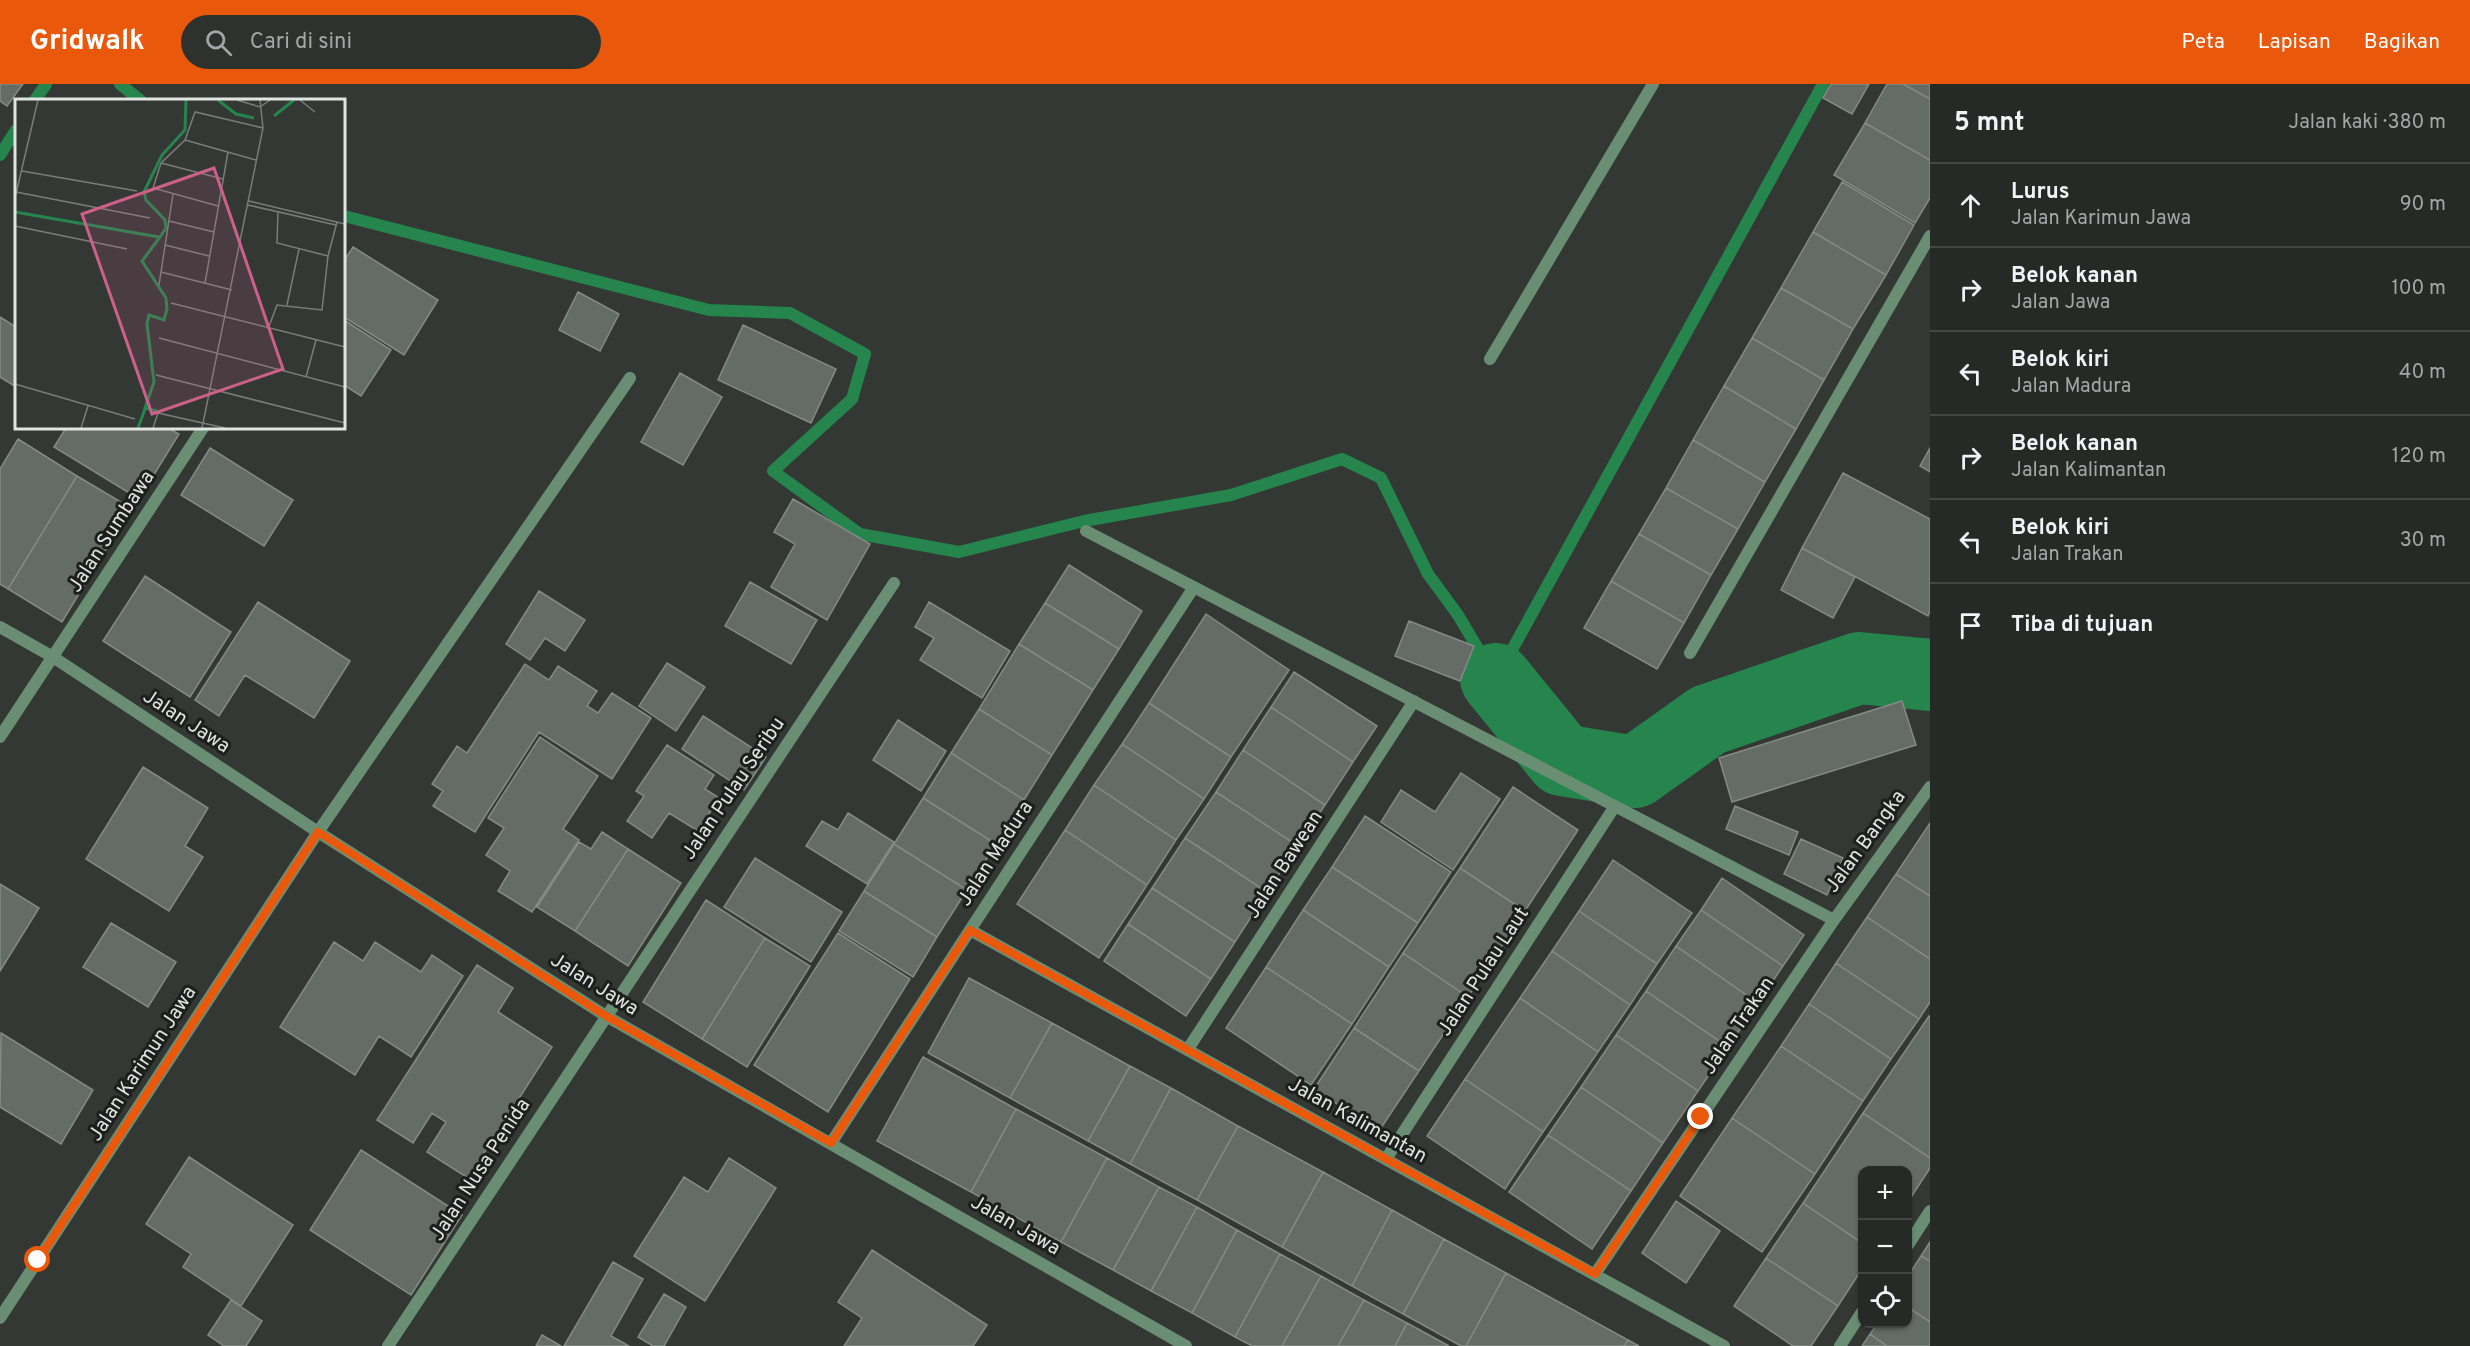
<!DOCTYPE html>
<html lang="id">
<meta charset="utf-8">
<style>
:root{--surface:#262a27;--page:#2e322f;--text:#f1f3f6;--muted:#a4a7a7;--line:#424644;--accent:#ea580c}
body{margin:0;font-family:Overpass,sans-serif;background:var(--page);color:var(--text)}
.controls{position:absolute;right:18px;bottom:18px;display:grid;overflow:hidden;border-radius:12px;box-shadow:0 2px 4px #0004}
.controls button{width:54px;height:54px;display:grid;place-items:center;padding:0;border:0;border-bottom:2px solid var(--line);background:var(--surface);color:var(--text);font:30px sans-serif}
.stop{position:absolute;width:18px;height:18px;margin:-14px;border:4px solid #ea580c;border-radius:50%;background:#fff}
.stop.end{background:#ea580c;border-color:#fff;box-shadow:0 2px 6px #0008}
.list{margin:0;padding:0;list-style:none}
h2{display:flex;justify-content:space-between;align-items:center;height:78px;margin:0;padding:0 24px;font-size:26px}
h2 small{font-size:20px;font-weight:400;color:var(--muted)}
.list li{display:grid;grid-template-columns:39px 1fr auto;gap:18px;align-items:center;box-sizing:border-box;height:84px;padding:0 24px;border-top:2px solid var(--line)}
.list b{display:block;font-size:22px;white-space:nowrap}
.list p{margin:0;font-size:20px;white-space:nowrap;color:var(--muted)}
.list em{font-size:20px;font-style:normal;color:var(--muted)}
.icon{flex:none;width:33px;height:33px;fill:none;stroke:currentColor;stroke-width:2;stroke-linecap:round;stroke-linejoin:round}
.map{position:relative;flex:none;width:1930px;height:1262px;overflow:hidden}
header{display:flex;align-items:center;gap:36px;box-sizing:border-box;height:84px;padding:0 30px;background:var(--accent);color:#fff}
header strong{font-size:28px}
nav{display:flex;gap:33px;margin-inline-start:auto;font-size:21px}
.search{width:420px;height:54px;background:var(--page);display:flex;align-items:center;gap:15px;box-sizing:border-box;padding:0 21px;border-radius:33px;color:var(--muted);font-size:22px}
main{display:flex}
aside{flex:1;background:var(--surface)}
.map>svg:first-child{display:block}
.lines{fill:none;stroke-linecap:round;stroke-linejoin:round}
.stream{stroke:#25854d;stroke-width:12}
.river{stroke:#25854d;stroke-width:72}
.building{fill:#656b66;stroke:#848a85;stroke-width:1.5}
.street{stroke:#6a8e74;stroke-width:12}
.route{stroke:#ea580c;stroke-width:8}
.labels{text-anchor:middle;dominant-baseline:central;stroke-width:6;stroke-linejoin:round;paint-order:stroke}
.street-label{font-size:20px;fill:#e1e5e2;stroke:#1c1f1d}
.inset-river{fill:none;stroke:#25854d;stroke-width:3}
.inset-road{fill:none;stroke:#797d7a;stroke-width:1.5}
.view{fill:#cd608a;fill-opacity:0.15;stroke:#cd608a;stroke-width:3}
.inset-edge{fill:none;stroke:#e1e5e2;stroke-width:3}
</style>
<header>
<strong>Gridwalk</strong>
<div class="search"><svg class="icon" aria-label="search" viewBox="0 0 24 24"><circle cx="10" cy="10" r="6"/><path d="M15 15l6 6"/></svg>Cari di sini</div>
<nav><a>Peta</a><a>Lapisan</a><a>Bagikan</a></nav>
</header>
<main>
<div class="map">
<svg width="1930" height="1262" viewBox="0 0 1930 1262">
<rect width="100%" height="100%" fill="#333834"/>
<g class="lines">
<path class="stream" d="M 120,0 L 140,16
M 35,16 L 46,0
M 0,71 L 16,46
M 344,132 L 709,226 L 790,229 L 865,270 L 852,315 L 773,387 L 860,450 L 959,468 L 1084,437 L 1231,411 L 1342,375 L 1381,394 L 1428,490 L 1458,531 L 1496,595
M 1496,595 L 1823,0"/>
<path class="river" d="M 1496,595 L 1562,676 L 1635,688 L 1708,636 L 1859,584 L 1930,591"/>
</g>
<path class="building" d="M 0,0 L 23,0 L 7,22 L 0,17 Z
M 1831,0 L 1869,0 L 1852,30 L 1823,14 Z
M 1887,0 L 1903,0 L 1930,15 L 1930,76 L 1865,39 Z
M 1903,0 L 1930,0 L 1930,15 Z
M 1865,39 L 1930,76 L 1930,114 L 1915,139 L 1834,91 Z
M 1842,98 L 1914,141 L 1886,191 L 1813,148 Z
M 1813,148 L 1886,191 L 1853,245 L 1781,204 Z
M 353,163 L 438,216 L 404,271 L 344,233 L 344,177 Z
M 1781,204 L 1853,245 L 1824,296 L 1752,254 Z
M 578,208 L 619,230 L 600,267 L 559,246 Z
M 0,233 L 16,243 L 16,303 L 0,293 Z
M 344,236 L 391,266 L 361,312 L 344,301 Z
M 743,241 L 836,285 L 811,339 L 718,296 Z
M 1752,254 L 1824,296 L 1796,345 L 1724,302 Z
M 680,289 L 722,313 L 683,381 L 641,358 Z
M 1724,302 L 1796,345 L 1765,398 L 1693,356 Z
M 66,344 L 168,344 L 179,350 L 139,415 L 54,363 Z
M 18,355 L 77,392 L 8,505 L 0,500 L 0,385 Z
M 1693,356 L 1765,398 L 1738,445 L 1666,404 Z
M 210,364 L 293,416 L 264,462 L 181,411 Z
M 1930,364 L 1930,388 L 1920,382 Z
M 1843,389 L 1930,435 L 1930,527 L 1928,532 L 1802,464 Z
M 77,392 L 131,424 L 62,538 L 8,505 Z
M 1666,404 L 1738,445 L 1711,491 L 1639,450 Z
M 793,415 L 870,460 L 827,536 L 771,503 L 795,460 L 774,448 Z
M 1639,450 L 1711,491 L 1684,539 L 1611,497 Z
M 1802,464 L 1855,493 L 1833,534 L 1781,506 Z
M 1069,481 L 1142,527 L 1119,565 L 1045,519 Z
M 145,492 L 231,548 L 190,613 L 103,557 Z
M 1611,497 L 1684,539 L 1657,585 L 1584,544 Z
M 750,498 L 817,536 L 791,580 L 725,542 Z
M 539,507 L 585,536 L 565,567 L 545,554 L 530,576 L 506,560 Z
M 258,518 L 350,577 L 314,634 L 245,591 L 219,632 L 195,616 Z
M 929,518 L 1010,567 L 982,614 L 920,576 L 934,554 L 915,543 Z
M 1045,519 L 1119,565 L 1093,606 L 1019,560 Z
M 1206,530 L 1289,586 L 1231,673 L 1149,619 Z
M 1409,537 L 1474,562 L 1460,597 L 1395,572 Z
M 1019,560 L 1093,606 L 1052,671 L 979,625 Z
M 667,579 L 705,603 L 676,647 L 639,622 Z
M 525,580 L 549,596 L 558,582 L 597,607 L 587,622 L 598,629 L 612,609 L 651,634 L 612,695 L 539,648 L 475,748 L 433,722 L 443,707 L 432,700 L 457,662 L 467,669 Z
M 1294,588 L 1377,642 L 1353,678 L 1271,623 Z
M 1902,617 L 1916,661 L 1732,718 L 1719,674 Z
M 1149,619 L 1231,673 L 1204,715 L 1122,660 Z
M 1271,623 L 1353,678 L 1325,721 L 1243,666 Z
M 979,625 L 1052,671 L 1024,716 L 951,669 Z
M 703,632 L 766,673 L 744,706 L 682,665 Z
M 898,636 L 946,667 L 921,707 L 873,676 Z
M 540,653 L 598,692 L 563,745 L 579,756 L 532,828 L 498,807 L 510,787 L 486,771 L 504,744 L 488,734 Z
M 1122,660 L 1204,715 L 1176,756 L 1094,701 Z
M 667,661 L 714,691 L 705,705 L 719,714 L 698,747 L 669,729 L 652,754 L 627,737 L 644,712 L 636,707 Z
M 1243,666 L 1325,721 L 1298,762 L 1216,708 Z
M 951,669 L 1024,716 L 996,760 L 923,714 Z
M 143,683 L 208,724 L 185,762 L 203,773 L 169,827 L 86,775 Z
M 1461,689 L 1500,715 L 1453,786 L 1381,738 L 1401,706 L 1435,728 Z
M 1094,701 L 1176,756 L 1147,801 L 1065,746 Z
M 1513,703 L 1578,746 L 1525,827 L 1460,784 Z
M 1216,708 L 1298,762 L 1267,808 L 1185,754 Z
M 923,714 L 996,760 L 967,806 L 894,760 Z
M 1735,722 L 1798,748 L 1789,771 L 1726,745 Z
M 848,729 L 894,758 L 867,800 L 806,762 L 822,737 L 838,746 Z
M 1365,732 L 1451,788 L 1418,839 L 1332,783 Z
M 1930,739 L 1930,812 L 1896,790 Z
M 1065,746 L 1147,801 L 1099,874 L 1017,820 Z
M 602,748 L 628,765 L 575,847 L 537,823 L 579,758 L 591,765 Z
M 1185,754 L 1267,808 L 1235,858 L 1152,804 Z
M 1801,755 L 1843,774 L 1827,811 L 1784,790 Z
M 894,760 L 967,806 L 937,853 L 864,807 Z
M 628,765 L 681,799 L 628,882 L 575,847 Z
M 755,774 L 842,828 L 811,878 L 724,823 Z
M 1613,776 L 1692,829 L 1657,880 L 1579,827 Z
M 1332,783 L 1418,839 L 1389,883 L 1303,826 Z
M 1460,784 L 1525,827 L 1468,913 L 1403,869 Z
M 1896,790 L 1930,812 L 1930,875 L 1867,833 Z
M 1722,794 L 1804,851 L 1783,882 L 1701,826 Z
M 0,800 L 39,824 L 0,887 Z
M 1152,804 L 1235,858 L 1211,895 L 1128,840 Z
M 864,807 L 937,853 L 913,893 L 839,847 Z
M 706,816 L 765,854 L 702,955 L 643,918 Z
M 1303,826 L 1389,883 L 1352,940 L 1266,883 Z
M 1701,826 L 1783,882 L 1758,919 L 1676,862 Z
M 1579,827 L 1657,880 L 1630,921 L 1552,867 Z
M 1867,833 L 1930,875 L 1930,918 L 1919,935 L 1836,879 Z
M 111,839 L 176,878 L 148,923 L 83,883 Z
M 1128,840 L 1211,895 L 1186,932 L 1104,877 Z
M 838,849 L 910,895 L 828,1028 L 754,981 Z
M 765,854 L 810,882 L 747,983 L 702,955 Z
M 334,858 L 363,877 L 375,858 L 421,888 L 432,871 L 463,892 L 411,973 L 379,952 L 355,991 L 280,943 Z
M 1676,862 L 1758,919 L 1728,963 L 1646,907 Z
M 1552,867 L 1630,921 L 1598,968 L 1520,914 Z
M 1403,869 L 1468,913 L 1419,987 L 1354,944 Z
M 1836,879 L 1919,935 L 1891,975 L 1809,920 Z
M 477,881 L 513,904 L 498,928 L 552,963 L 468,1094 L 427,1068 L 446,1038 L 432,1029 L 413,1059 L 377,1036 Z
M 1266,883 L 1352,940 L 1311,1001 L 1226,944 Z
M 969,894 L 1052,939 L 1010,1014 L 928,969 Z
M 1646,907 L 1728,963 L 1698,1007 L 1616,951 Z
M 1520,914 L 1598,968 L 1543,1048 L 1465,995 Z
M 1809,920 L 1891,975 L 1863,1017 L 1781,962 Z
M 1929,932 L 1930,933 L 1930,1074 L 1863,1029 Z
M 1052,939 L 1130,982 L 1088,1057 L 1010,1014 Z
M 1354,944 L 1419,987 L 1379,1047 L 1314,1005 Z
M 1,949 L 93,1006 L 61,1060 L 0,1023 Z
M 1616,951 L 1698,1007 L 1663,1059 L 1581,1003 Z
M 1781,962 L 1863,1017 L 1815,1090 L 1732,1034 Z
M 923,973 L 1016,1025 L 971,1108 L 877,1057 Z
M 1130,982 L 1171,1004 L 1130,1080 L 1088,1057 Z
M 1465,995 L 1543,1048 L 1505,1105 L 1427,1052 Z
M 1581,1003 L 1663,1059 L 1631,1107 L 1548,1051 Z
M 1171,1004 L 1238,1042 L 1197,1116 L 1130,1080 Z
M 1016,1025 L 1107,1074 L 1061,1158 L 971,1108 Z
M 1863,1029 L 1930,1074 L 1930,1084 L 1908,1118 L 1908,1086 L 1862,1086 L 1862,1159 L 1803,1119 Z
M 1732,1034 L 1815,1090 L 1762,1168 L 1680,1112 Z
M 1238,1042 L 1323,1088 L 1282,1163 L 1197,1116 Z
M 1548,1051 L 1631,1107 L 1592,1165 L 1509,1108 Z
M 361,1066 L 462,1131 L 411,1211 L 310,1146 Z
M 189,1073 L 293,1141 L 241,1222 L 183,1183 L 191,1170 L 146,1140 Z
M 729,1074 L 776,1104 L 705,1217 L 634,1172 L 684,1093 L 708,1108 Z
M 1107,1074 L 1159,1103 L 1113,1186 L 1061,1158 Z
M 1323,1088 L 1392,1126 L 1352,1202 L 1282,1163 Z
M 1159,1103 L 1197,1123 L 1151,1207 L 1113,1186 Z
M 1676,1117 L 1720,1147 L 1686,1199 L 1642,1169 Z
M 1803,1119 L 1862,1159 L 1862,1185 L 1838,1222 L 1766,1174 Z
M 1197,1123 L 1237,1146 L 1192,1229 L 1151,1207 Z
M 1392,1126 L 1444,1155 L 1403,1230 L 1352,1202 Z
M 1237,1146 L 1280,1170 L 1235,1253 L 1192,1229 Z
M 1444,1155 L 1506,1189 L 1466,1262 L 1461,1262 L 1403,1230 Z
M 1930,1158 L 1930,1177 L 1921,1172 Z
M 872,1166 L 987,1241 L 973,1262 L 844,1262 L 862,1234 L 838,1218 Z
M 1280,1170 L 1321,1192 L 1282,1262 L 1252,1262 L 1235,1253 Z
M 1921,1172 L 1930,1177 L 1930,1238 L 1908,1223 L 1908,1192 Z
M 1766,1174 L 1838,1222 L 1811,1262 L 1793,1262 L 1734,1222 Z
M 613,1178 L 643,1195 L 611,1252 L 629,1262 L 564,1262 Z
M 1506,1189 L 1628,1256 L 1624,1262 L 1466,1262 Z
M 1321,1192 L 1364,1216 L 1338,1262 L 1282,1262 Z
M 664,1210 L 686,1223 L 664,1262 L 653,1262 L 638,1253 Z
M 231,1216 L 262,1237 L 246,1262 L 224,1262 L 208,1251 Z
M 1364,1216 L 1407,1239 L 1395,1262 L 1338,1262 Z
M 1908,1223 L 1930,1238 L 1930,1262 L 1887,1262 L 1870,1250 L 1877,1240 L 1908,1240 Z
M 1407,1239 L 1449,1262 L 1395,1262 Z
M 1870,1250 L 1887,1262 L 1862,1262 Z
M 542,1251 L 561,1262 L 536,1262 Z
M 1628,1256 L 1639,1262 L 1624,1262 Z"/>
<g class="lines">
<path class="street" d="M 1490,275 L 1653,0
M 1086,447 L 1834,836
M 0,543 L 53,573 L 318,748 L 606,932 L 1186,1262
M 1690,569 L 1930,152
M 0,653 L 203,344
M 970,846 L 1724,1262
M 1188,965 L 1414,617
M 831,1059 L 1194,503
M 1386,1075 L 1615,722
M 1908,1161 L 1930,1127
M 1595,1190 L 1834,836 L 1930,703
M 0,1234 L 318,748 L 630,294
M 388,1262 L 894,499
M 1840,1262 L 1862,1228"/>
</g>
<g class="lines">
<path class="route" d="M 38,1176 L 318,748 L 606,932 L 831,1059 L 970,846 L 1595,1190 L 1701,1033"/>
</g>
<g class="labels">
<g class="street-label">
<text transform="translate(112 448) rotate(-57)">Jalan Sumbawa</text>
<text transform="translate(186 638) rotate(33)">Jalan Jawa</text>
<text transform="translate(734 705) rotate(-56)">Jalan Pulau Seribu</text>
<text transform="translate(1866 758) rotate(-54)">Jalan Bangka</text>
<text transform="translate(996 770) rotate(-57)">Jalan Madura</text>
<text transform="translate(1285 781) rotate(-57)">Jalan Bawean</text>
<text transform="translate(1484 888) rotate(-57)">Jalan Pulau Laut</text>
<text transform="translate(594 901) rotate(32)">Jalan Jawa</text>
<text transform="translate(1739 942) rotate(-56)">Jalan Trakan</text>
<text transform="translate(143 980) rotate(-57)">Jalan Karimun Jawa</text>
<text transform="translate(1357 1037) rotate(29)">Jalan Kalimantan</text>
<text transform="translate(481 1086) rotate(-57)">Jalan Nusa Penida</text>
<text transform="translate(1015 1142) rotate(30)">Jalan Jawa</text>
</g>
</g>
<g transform="translate(15 15)">
<rect width="330" height="330" fill="#333834"/>
<path class="inset-river" d="M 203,1 L 221,15 L 239,19M 259,17 L 279,1M 0,113 L 144,138M 145,138 L 151,129 L 150,121 L 131,101 L 129,93 L 147,56 L 170,31 L 171,1M 142,312 L 130,309 L 139,283 L 132,225 L 134,216 L 149,221 L 152,210 L 151,199 L 127,162 L 145,138M 123,329 L 130,310"/>
<path class="inset-road" d="M 222,1 L 245,8 L 255,1M 285,1 L 300,13M 170,41 L 241,61M 146,64 L 208,80M 7,72 L 122,92M 1,93 L 135,119M 0,99 L 23,1M 234,102 L 330,125M 233,106 L 321,126M 203,107 L 138,89 L 146,64 L 170,41 L 180,13 L 248,29M 263,112 L 262,144 L 313,157M 154,122 L 199,133M 0,127 L 112,150M 150,146 L 194,157M 146,173 L 217,191M 190,184 L 213,53M 144,186 L 158,95M 156,204 L 330,248M 272,206 L 284,150M 253,230 L 262,206 L 307,211 L 313,157 L 322,123M 144,239 L 330,288M 141,276 L 330,324M 291,278 L 301,241M 0,285 L 120,320M 66,329 L 73,307M 138,329 L 143,314 L 210,329M 187,329 L 248,29 L 245,1"/>
<path class="view" d="M 199,69 L 268,270 L 137,315 L 67,115 Z"/>
<rect width="330" height="330" class="inset-edge"/>
</g>
</svg>
<div class="controls">
<button>+</button>
<button>−</button>
<button><svg class="icon" aria-label="locate" viewBox="0 0 24 24"><circle cx="12" cy="12" r="6"/><path d="M12 2v4M12 18v4M2 12h4M18 12h4"/></svg></button>
</div>
<div class="stop" style="left:38px;top:1176px"></div>
<div class="stop end" style="left:1701px;top:1033px"></div>
</div>
<aside>
<h2>5 mnt<small>Jalan kaki · 380 m</small></h2>
<ul class="list">
<li><svg class="icon" aria-label="ahead" viewBox="0 0 24 24"><path d="M12 20V5M6 11l6-6 6 6"/></svg><div><b>Lurus</b><p>Jalan Karimun Jawa</p></div><em>90 m</em></li>
<li><svg class="icon" aria-label="right" viewBox="0 0 24 24"><path d="M7 20v-9h11M14 6l5 5-5 5"/></svg><div><b>Belok kanan</b><p>Jalan Jawa</p></div><em>100 m</em></li>
<li><svg class="icon" aria-label="left" viewBox="0 0 24 24"><path d="M17 20v-9H6M10 6l-5 5 5 5"/></svg><div><b>Belok kiri</b><p>Jalan Madura</p></div><em>40 m</em></li>
<li><svg class="icon" aria-label="right" viewBox="0 0 24 24"><path d="M7 20v-9h11M14 6l5 5-5 5"/></svg><div><b>Belok kanan</b><p>Jalan Kalimantan</p></div><em>120 m</em></li>
<li><svg class="icon" aria-label="left" viewBox="0 0 24 24"><path d="M17 20v-9H6M10 6l-5 5 5 5"/></svg><div><b>Belok kiri</b><p>Jalan Trakan</p></div><em>30 m</em></li>
<li><svg class="icon" aria-label="arrive" viewBox="0 0 24 24"><path d="M6 21V4h12l-3 4 3 4H6"/></svg><div><b>Tiba di tujuan</b></div></li>
</ul>
</aside>
</main>
